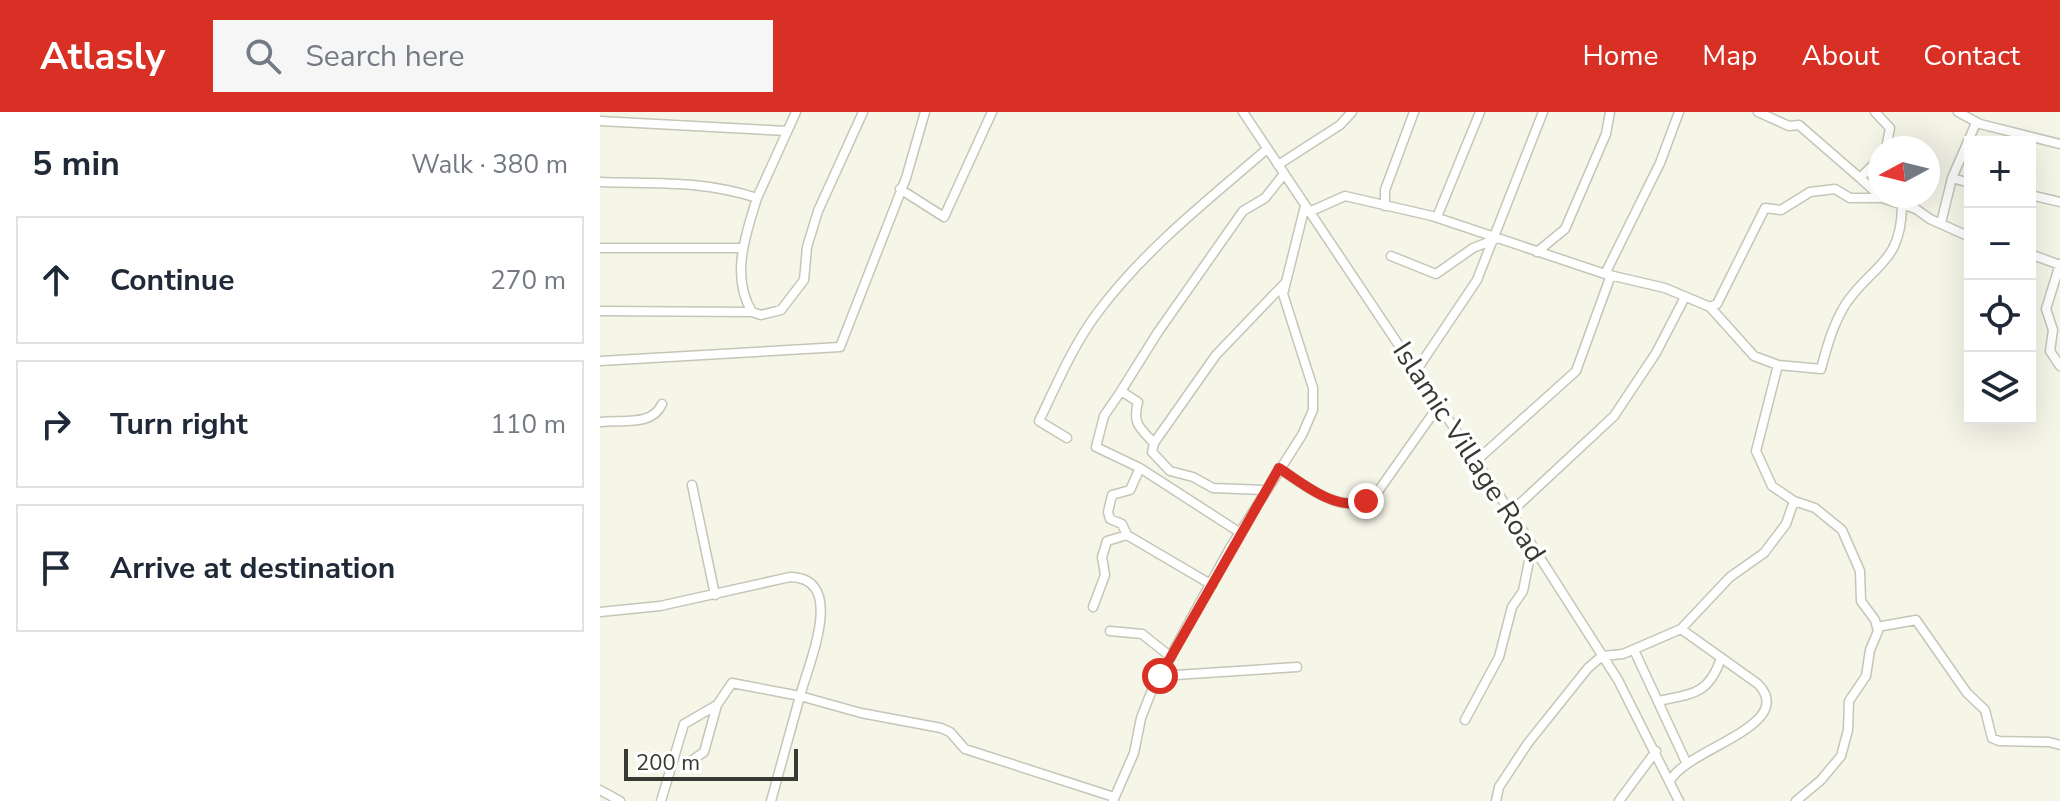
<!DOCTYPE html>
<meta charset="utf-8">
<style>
:root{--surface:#fff;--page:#f6f6f7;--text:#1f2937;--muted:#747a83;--line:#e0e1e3;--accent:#d93025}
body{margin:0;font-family:"Nunito Sans",sans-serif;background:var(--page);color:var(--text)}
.controls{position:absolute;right:24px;top:24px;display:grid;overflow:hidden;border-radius:0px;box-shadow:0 8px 32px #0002}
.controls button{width:72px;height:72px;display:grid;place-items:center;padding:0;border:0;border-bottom:2px solid var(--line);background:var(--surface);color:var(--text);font:40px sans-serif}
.compass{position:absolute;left:1268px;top:24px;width:72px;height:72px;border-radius:50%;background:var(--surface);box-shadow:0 8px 32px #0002;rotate:263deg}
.scale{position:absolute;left:24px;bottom:20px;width:174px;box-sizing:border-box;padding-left:8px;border:4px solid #393934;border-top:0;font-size:22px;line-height:28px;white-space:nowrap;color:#393934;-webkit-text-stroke:6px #fff;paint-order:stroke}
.stop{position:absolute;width:24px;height:24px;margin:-18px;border:6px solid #d93025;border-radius:50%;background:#fff}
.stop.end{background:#d93025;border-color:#fff;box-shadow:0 2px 8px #0008}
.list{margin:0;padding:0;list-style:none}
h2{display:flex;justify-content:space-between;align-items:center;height:104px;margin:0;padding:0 32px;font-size:34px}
h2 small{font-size:26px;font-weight:400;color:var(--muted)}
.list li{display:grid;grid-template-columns:52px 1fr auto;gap:24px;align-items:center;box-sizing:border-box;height:128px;margin:0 16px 16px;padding:0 16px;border:2px solid var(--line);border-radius:0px}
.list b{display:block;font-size:30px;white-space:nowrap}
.list em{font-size:26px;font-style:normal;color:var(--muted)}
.icon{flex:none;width:44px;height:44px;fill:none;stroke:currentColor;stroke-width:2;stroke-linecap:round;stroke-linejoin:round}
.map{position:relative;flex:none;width:1460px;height:689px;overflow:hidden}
header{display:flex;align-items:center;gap:48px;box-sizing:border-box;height:112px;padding:0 40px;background:var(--accent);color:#fff}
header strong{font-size:38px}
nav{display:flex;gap:44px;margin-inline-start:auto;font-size:28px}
.search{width:560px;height:72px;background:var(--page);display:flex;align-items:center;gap:20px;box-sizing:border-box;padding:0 28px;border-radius:0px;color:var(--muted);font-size:30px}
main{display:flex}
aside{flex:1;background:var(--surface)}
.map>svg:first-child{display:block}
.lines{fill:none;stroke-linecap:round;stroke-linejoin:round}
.minor-casing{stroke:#c5c5b8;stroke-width:11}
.minor{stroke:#fff;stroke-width:8}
.route{stroke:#d93025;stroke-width:10}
.labels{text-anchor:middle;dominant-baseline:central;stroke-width:7;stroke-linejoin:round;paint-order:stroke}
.street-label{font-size:28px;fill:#393934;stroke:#fff}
</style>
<header>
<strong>Atlasly</strong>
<div class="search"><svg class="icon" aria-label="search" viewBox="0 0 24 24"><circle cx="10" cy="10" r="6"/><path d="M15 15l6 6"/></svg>Search here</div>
<nav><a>Home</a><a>Map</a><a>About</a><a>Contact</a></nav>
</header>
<main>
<aside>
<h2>5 min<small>Walk · 380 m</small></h2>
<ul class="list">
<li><svg class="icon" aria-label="ahead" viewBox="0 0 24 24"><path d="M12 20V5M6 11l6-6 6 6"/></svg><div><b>Continue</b></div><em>270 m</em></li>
<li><svg class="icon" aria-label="right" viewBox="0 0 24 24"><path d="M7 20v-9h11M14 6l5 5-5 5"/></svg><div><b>Turn right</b></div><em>110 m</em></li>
<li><svg class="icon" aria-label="arrive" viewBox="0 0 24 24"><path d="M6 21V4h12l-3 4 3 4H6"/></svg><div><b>Arrive at destination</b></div></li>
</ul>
</aside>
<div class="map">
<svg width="1460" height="689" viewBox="0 0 1460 689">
<rect width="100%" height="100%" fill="#f5f5e8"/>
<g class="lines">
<defs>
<path id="minor" d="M 643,0 L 921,416 L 1018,568 L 1079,689
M 1158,0 L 1189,14 L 1199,13 L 1260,66 L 1280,46
M 1275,0 L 1290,16 L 1286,36
M 1358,0 L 1380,12 L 1460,32
M 0,9 L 187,19
M 678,53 L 740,13 L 752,0
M 1260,66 L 1280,84
M 0,70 C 57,72 102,68 157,86 L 196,0
M 1370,71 L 1352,66 L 1376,11
M 300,77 L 344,105 L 392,0
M 1430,83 L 1460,90
M 157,86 C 146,122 130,164 152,200 L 161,203 L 181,198 L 204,168 L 207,135 L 218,99 L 263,0
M 785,94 L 785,78 L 814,0
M 709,100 L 745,84 L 832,104 L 1005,162 L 1065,176 L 1110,195 L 1117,192 L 1165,96 L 1181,98 L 1210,80 L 1235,77 L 1250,86 L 1282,86 L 1316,97 L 1330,107 L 1370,125
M 837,105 L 880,0
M 1341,111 L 1352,66
M 0,136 L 141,136
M 937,140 L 965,117 L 1006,22 L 1010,0
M 1430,142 L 1460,153
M 791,144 L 836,162 L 873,136 L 896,127
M 1460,152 L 1446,197 L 1453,218 L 1450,239 L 1460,254
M 1005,162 L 1060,51 L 1079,0
M 1110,195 L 1154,244 L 1178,253 L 1156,339 L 1172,374 L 1194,389 L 1215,396 L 1242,418 L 1260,459 L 1261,489 L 1275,508 L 1278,519 L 1270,538 L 1266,564 L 1249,589 L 1248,618 L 1241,644 L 1221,668 L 1196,689
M 0,199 L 152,200
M 0,249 L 240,235 L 306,66 L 325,0
M 1178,253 L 1221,257 C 1227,234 1233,213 1245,193 C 1272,152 1301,153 1302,94
M 816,259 L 877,168 L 943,0
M 521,279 L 504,304 L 496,335 L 540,356
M 0,310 C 22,307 52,315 62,292
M 467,326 L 439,309 C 457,272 473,233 498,200 C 545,137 608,88 667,37
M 554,331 L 616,243 L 685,171
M 876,349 L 976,259 L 1011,163
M 679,356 C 707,375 750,411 779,378 L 839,293
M 92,373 L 115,483
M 664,378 L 613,376 L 593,365 L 570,359 L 552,340 L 554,331 C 540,316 532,312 538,290 L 521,279 L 558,220 L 643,99 L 665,86 L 684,62
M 911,400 L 1014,304 L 1056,241 L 1085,185
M 612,473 L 527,423 L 522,412 L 510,407 L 508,400 L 512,383 L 530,378 L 540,356 L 639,420
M 493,495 L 505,463 L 502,445 L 507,429 L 527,423
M 0,500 L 60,494 L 190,465 C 247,466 209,550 200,584 L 132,571 L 117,593 L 104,640 L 91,649
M 1277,515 L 1316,508 L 1367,581 L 1385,598 L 1392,626 L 1399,629 L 1449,630 L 1460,633
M 510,519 L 542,522 L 571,545
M 1034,538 L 1086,650
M 560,564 L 697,555
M 1058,589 C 1091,582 1109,583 1121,546
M 865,608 L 899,545 L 912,495 L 923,479 L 932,434
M 1070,669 C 1087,636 1198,614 1158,572 L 1081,517
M 0,678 L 20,689
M 61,689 L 84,612 L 117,593
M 171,689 L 200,584 L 261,601 L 341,616 L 350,620 L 365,637 L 514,685
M 513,689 L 534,641 L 541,606 L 552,578 L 630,436 L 702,323 L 713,298 L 713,276 L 683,182 L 705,94
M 896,689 L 899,675 L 928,631 L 988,556 L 1002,544 L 1023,542 L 1081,517 L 1130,465 L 1164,441 L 1186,412 L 1194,389
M 1019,689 L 1056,639"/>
</defs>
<use href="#minor" class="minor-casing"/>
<use href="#minor" class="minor"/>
</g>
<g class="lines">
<path class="route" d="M 560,564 L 679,356 C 703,372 736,400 766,389"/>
</g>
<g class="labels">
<g class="street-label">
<text transform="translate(869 340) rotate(57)">Islamic Village Road</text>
</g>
</g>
</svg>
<div class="controls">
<button>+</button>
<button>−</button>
<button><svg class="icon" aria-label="locate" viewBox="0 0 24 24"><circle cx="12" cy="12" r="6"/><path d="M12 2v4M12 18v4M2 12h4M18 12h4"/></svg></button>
<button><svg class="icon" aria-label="layers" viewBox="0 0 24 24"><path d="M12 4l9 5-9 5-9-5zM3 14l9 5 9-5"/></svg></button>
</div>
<svg class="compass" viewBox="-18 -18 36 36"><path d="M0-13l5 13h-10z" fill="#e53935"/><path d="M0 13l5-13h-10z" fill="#747a83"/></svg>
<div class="scale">200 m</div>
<div class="stop" style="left:560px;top:564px"></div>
<div class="stop end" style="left:766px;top:389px"></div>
</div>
</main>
